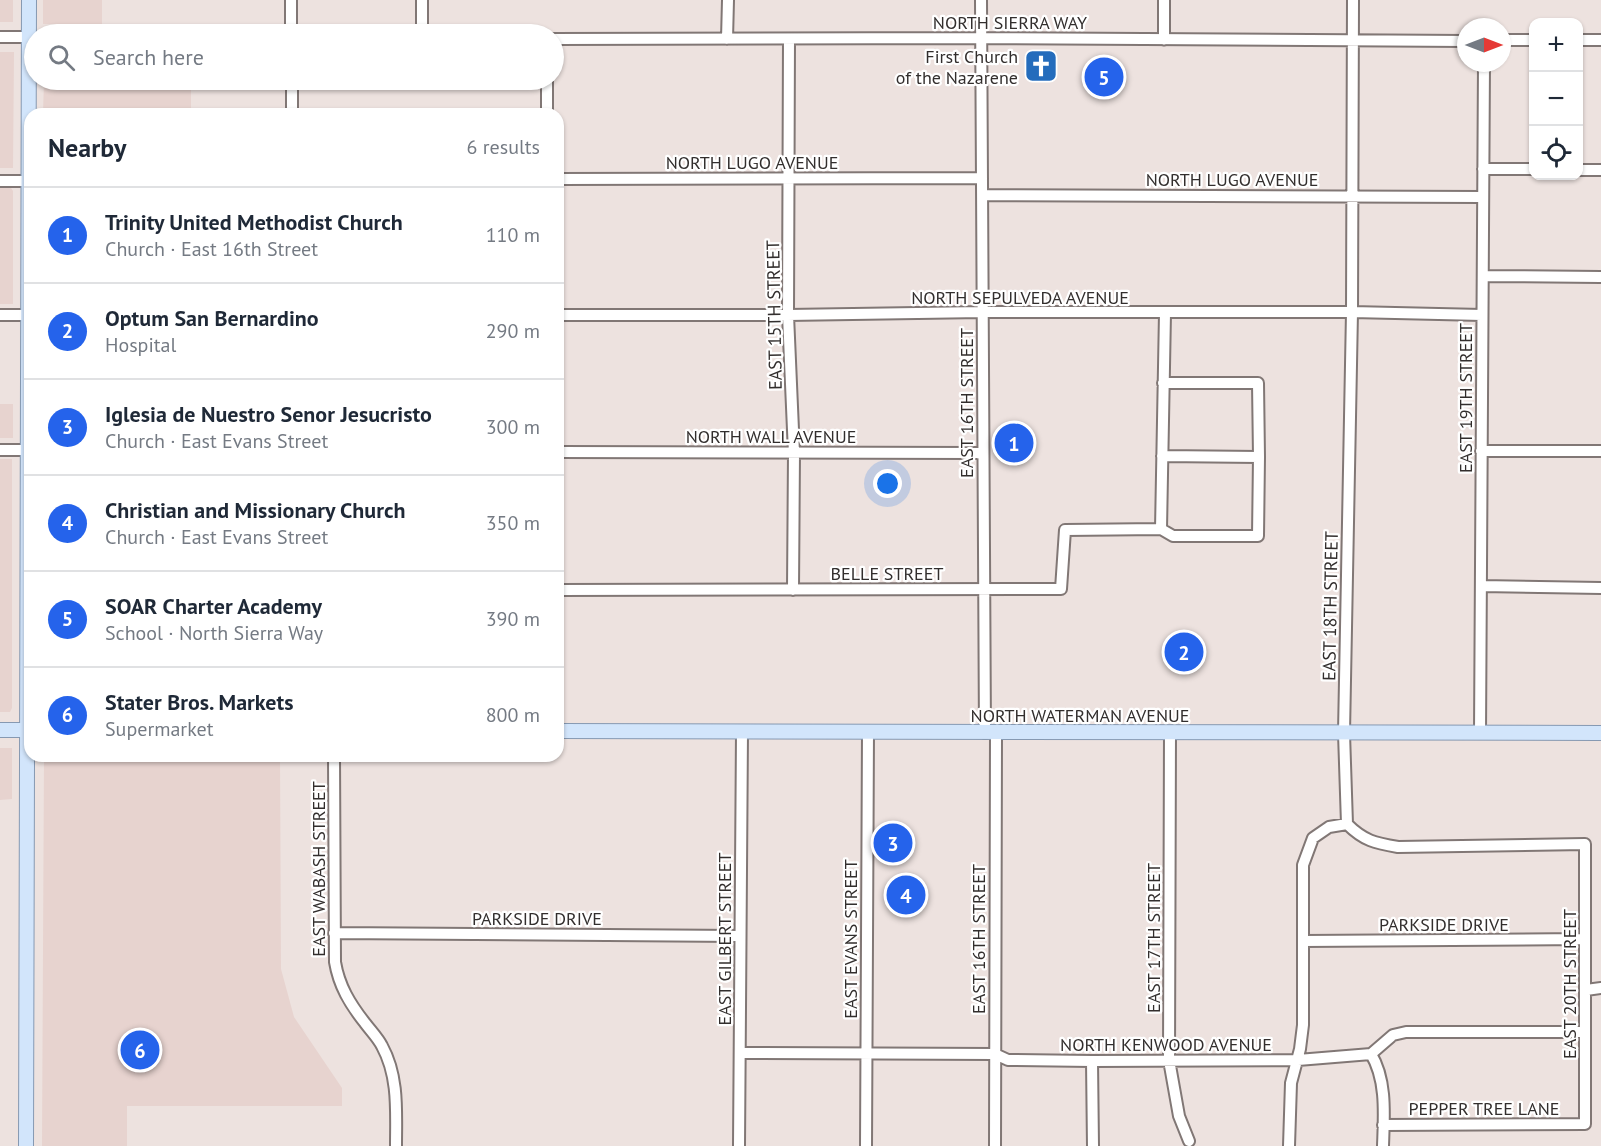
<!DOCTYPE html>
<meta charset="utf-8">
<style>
:root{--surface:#fff;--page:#f6f6f7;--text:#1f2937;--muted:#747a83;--line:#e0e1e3;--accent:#2563eb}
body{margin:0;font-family:"PT Sans",sans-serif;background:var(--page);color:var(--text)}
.controls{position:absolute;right:18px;top:18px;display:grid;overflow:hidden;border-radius:12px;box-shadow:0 2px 4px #0004}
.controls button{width:54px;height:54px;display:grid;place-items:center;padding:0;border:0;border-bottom:2px solid var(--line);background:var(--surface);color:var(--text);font:30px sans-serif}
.compass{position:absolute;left:1457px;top:18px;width:54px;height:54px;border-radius:50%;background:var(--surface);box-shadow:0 2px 4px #0004;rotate:90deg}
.you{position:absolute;left:888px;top:484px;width:21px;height:21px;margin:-15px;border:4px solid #fff;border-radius:50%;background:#1a73e8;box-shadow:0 0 0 9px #1a73e833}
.badge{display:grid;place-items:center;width:39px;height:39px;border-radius:50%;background:var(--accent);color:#fff;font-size:20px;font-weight:700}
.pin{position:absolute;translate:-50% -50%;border:3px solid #fff;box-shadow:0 2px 6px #0006}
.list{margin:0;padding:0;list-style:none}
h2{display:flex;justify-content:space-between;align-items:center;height:78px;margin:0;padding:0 24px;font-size:26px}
h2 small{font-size:20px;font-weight:400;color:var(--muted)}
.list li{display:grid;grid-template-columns:39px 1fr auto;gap:18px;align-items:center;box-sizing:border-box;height:96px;padding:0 24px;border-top:2px solid var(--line)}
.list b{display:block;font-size:22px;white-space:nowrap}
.list p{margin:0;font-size:20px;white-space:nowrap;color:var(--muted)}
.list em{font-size:20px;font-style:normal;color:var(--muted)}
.icon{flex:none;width:33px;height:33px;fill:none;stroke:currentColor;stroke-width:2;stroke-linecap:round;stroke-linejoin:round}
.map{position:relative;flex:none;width:1601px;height:1146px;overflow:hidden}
.search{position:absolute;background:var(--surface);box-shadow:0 2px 4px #0004;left:24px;top:24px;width:540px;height:66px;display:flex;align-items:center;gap:15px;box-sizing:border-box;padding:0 21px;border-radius:33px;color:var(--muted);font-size:22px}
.panel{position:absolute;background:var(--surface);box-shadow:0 2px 4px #0004;left:24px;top:108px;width:540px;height:654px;border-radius:18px}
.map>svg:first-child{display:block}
.built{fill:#e7d3cf}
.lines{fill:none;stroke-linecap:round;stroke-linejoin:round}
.minor-casing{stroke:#817775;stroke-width:14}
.major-casing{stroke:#8699b2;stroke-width:16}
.minor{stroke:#fff;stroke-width:10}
.major{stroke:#d2e5fb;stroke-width:14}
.labels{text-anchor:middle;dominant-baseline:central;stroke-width:4.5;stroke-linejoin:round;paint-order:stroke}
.street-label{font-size:18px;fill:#322e2d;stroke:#fff}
.poi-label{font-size:18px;fill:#322e2d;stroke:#fff;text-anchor:end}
</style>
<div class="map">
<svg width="1601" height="1146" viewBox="0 0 1601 1146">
<rect width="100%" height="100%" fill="#ede2df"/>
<path class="built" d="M 0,0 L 13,0 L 13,22 L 0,22 Z
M 43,0 L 102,0 L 102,24 L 43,24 Z
M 0,52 L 14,52 L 13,168 L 0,168 Z
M 44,80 L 191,80 L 191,109 L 120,109 L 120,114 L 43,114 Z
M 0,188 L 11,188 L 13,191 L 13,304 L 0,304 Z
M 0,404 L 13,404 L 13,438 L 0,438 Z
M 0,459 L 12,459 L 12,708 L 10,712 L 0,712 Z
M 0,748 L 12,748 L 12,799 L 0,800 Z
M 44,756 L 280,756 L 281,969 L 294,1017 L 342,1088 L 342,1106 L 127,1106 L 127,1146 L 42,1146 Z"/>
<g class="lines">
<defs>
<path id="minor" d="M 291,0 L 291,34
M 422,0 L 422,34
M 981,0 L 985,733
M 0,37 L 34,37
M 554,39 L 981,38 L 1466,41
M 727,39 L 728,0
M 789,39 L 788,315 L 794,453 L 793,590
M 1164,40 L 1164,0
M 1502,40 L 1534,40
M 1578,40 L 1601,40
M 292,80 L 292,114
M 547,114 L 547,80
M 1483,169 L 1534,169
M 1578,170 L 1601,170
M 558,179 L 982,178
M 0,181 L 30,181
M 982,195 L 1483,197
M 1483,276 L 1601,277
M 0,315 L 30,315
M 558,315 L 788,315 L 982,312 L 1352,312 L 1482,315
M 0,450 L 30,450
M 1481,451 L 1601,451
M 558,452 L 978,453 L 983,455
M 1162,456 L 1259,457 L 1258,383 L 1163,383
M 1161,529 L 1165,313
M 1161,529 L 1173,536 L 1258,536 L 1259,457
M 1481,586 L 1601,588
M 558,590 L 1061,589 L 1065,530 L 1161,529
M 1170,733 L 1169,1060 L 1179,1116 L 1189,1141
M 1480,733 L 1484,63
M 334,756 L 335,962 C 339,986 350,1004 365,1023 C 371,1031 378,1038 382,1046 C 399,1077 396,1112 396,1146
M 1347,824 C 1364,841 1375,843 1398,847 L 1585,844 L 1585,1124 L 1383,1125
M 334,933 L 739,936
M 1303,941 L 1585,939
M 1586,990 L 1601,988
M 740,1053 L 995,1054 L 1008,1060 L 1092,1061 L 1298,1060 L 1371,1054 L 1393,1035 L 1406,1032 L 1585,1032
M 1371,1054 C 1387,1080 1384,1116 1383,1146
M 1092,1061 L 1093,1146
M 739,1146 L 742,732
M 866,1146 L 868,732
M 995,1146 L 996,733
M 1289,1146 L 1291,1083 L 1300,1049 L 1303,1025 L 1303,865 L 1313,838 L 1329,827 L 1347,824 L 1344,733 L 1352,312 L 1353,0"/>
<path id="major" d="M 0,730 L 30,730
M 558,731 L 1601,733
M 26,1146 L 29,0"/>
</defs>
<use href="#minor" class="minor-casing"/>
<use href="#major" class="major-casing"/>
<use href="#minor" class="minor"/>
<use href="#major" class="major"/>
</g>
<defs>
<symbol id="church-square" viewBox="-11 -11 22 22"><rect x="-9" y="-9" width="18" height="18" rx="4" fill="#246cbc" stroke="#fff"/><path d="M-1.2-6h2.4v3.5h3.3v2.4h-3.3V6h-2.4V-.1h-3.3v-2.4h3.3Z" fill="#fff"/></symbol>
</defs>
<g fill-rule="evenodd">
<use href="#church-square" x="1022" y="47" width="38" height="38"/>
</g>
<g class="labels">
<g class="street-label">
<text x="1010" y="22">NORTH SIERRA WAY</text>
<text x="752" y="162">NORTH LUGO AVENUE</text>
<text x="1232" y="179">NORTH LUGO AVENUE</text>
<text x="1020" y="297">NORTH SEPULVEDA AVENUE</text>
<text transform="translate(774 315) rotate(-91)">EAST 15TH STREET</text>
<text transform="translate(1465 398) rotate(-90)">EAST 19TH STREET</text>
<text transform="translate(966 403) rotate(-90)">EAST 16TH STREET</text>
<text x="771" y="436">NORTH WALL AVENUE</text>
<text x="887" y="573">BELLE STREET</text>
<text transform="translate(1330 606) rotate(-89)">EAST 18TH STREET</text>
<text x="1080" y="715">NORTH WATERMAN AVENUE</text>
<text transform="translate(318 869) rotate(-90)">EAST WABASH STREET</text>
<text x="537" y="918">PARKSIDE DRIVE</text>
<text x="1444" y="924">PARKSIDE DRIVE</text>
<text transform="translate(1153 938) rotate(-90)">EAST 17TH STREET</text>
<text transform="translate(724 939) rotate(-90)">EAST GILBERT STREET</text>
<text transform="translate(850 939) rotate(-90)">EAST EVANS STREET</text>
<text transform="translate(978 939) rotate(-90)">EAST 16TH STREET</text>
<text transform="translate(1569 984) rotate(-90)">EAST 20TH STREET</text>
<text x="1166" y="1044">NORTH KENWOOD AVENUE</text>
<text x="1484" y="1108">PEPPER TREE LANE</text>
</g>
<g class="poi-label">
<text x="1018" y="56">First Church<tspan x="1018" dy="21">of the Nazarene</tspan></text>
</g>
</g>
</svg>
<div class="controls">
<button>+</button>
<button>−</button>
<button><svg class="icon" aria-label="locate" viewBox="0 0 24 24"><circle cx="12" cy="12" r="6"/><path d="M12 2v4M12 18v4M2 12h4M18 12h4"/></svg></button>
</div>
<svg class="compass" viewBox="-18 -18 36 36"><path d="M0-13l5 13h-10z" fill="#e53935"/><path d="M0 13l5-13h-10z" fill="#747a83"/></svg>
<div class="you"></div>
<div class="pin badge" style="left:1014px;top:443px">1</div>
<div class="pin badge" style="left:1184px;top:652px">2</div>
<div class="pin badge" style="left:893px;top:843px">3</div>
<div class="pin badge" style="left:906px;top:895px">4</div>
<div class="pin badge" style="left:1104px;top:77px">5</div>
<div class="pin badge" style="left:140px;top:1050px">6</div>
<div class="search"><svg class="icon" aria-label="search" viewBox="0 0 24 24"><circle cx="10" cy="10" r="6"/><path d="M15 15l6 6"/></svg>Search here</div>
<section class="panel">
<h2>Nearby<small>6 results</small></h2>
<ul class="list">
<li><span class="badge">1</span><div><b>Trinity United Methodist Church</b><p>Church · East 16th Street</p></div><em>110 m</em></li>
<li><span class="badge">2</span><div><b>Optum San Bernardino</b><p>Hospital</p></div><em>290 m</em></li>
<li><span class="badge">3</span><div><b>Iglesia de Nuestro Senor Jesucristo</b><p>Church · East Evans Street</p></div><em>300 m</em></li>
<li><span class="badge">4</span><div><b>Christian and Missionary Church</b><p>Church · East Evans Street</p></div><em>350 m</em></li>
<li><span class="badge">5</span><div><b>SOAR Charter Academy</b><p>School · North Sierra Way</p></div><em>390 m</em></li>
<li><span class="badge">6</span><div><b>Stater Bros. Markets</b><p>Supermarket</p></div><em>800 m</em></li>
</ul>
</section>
</div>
